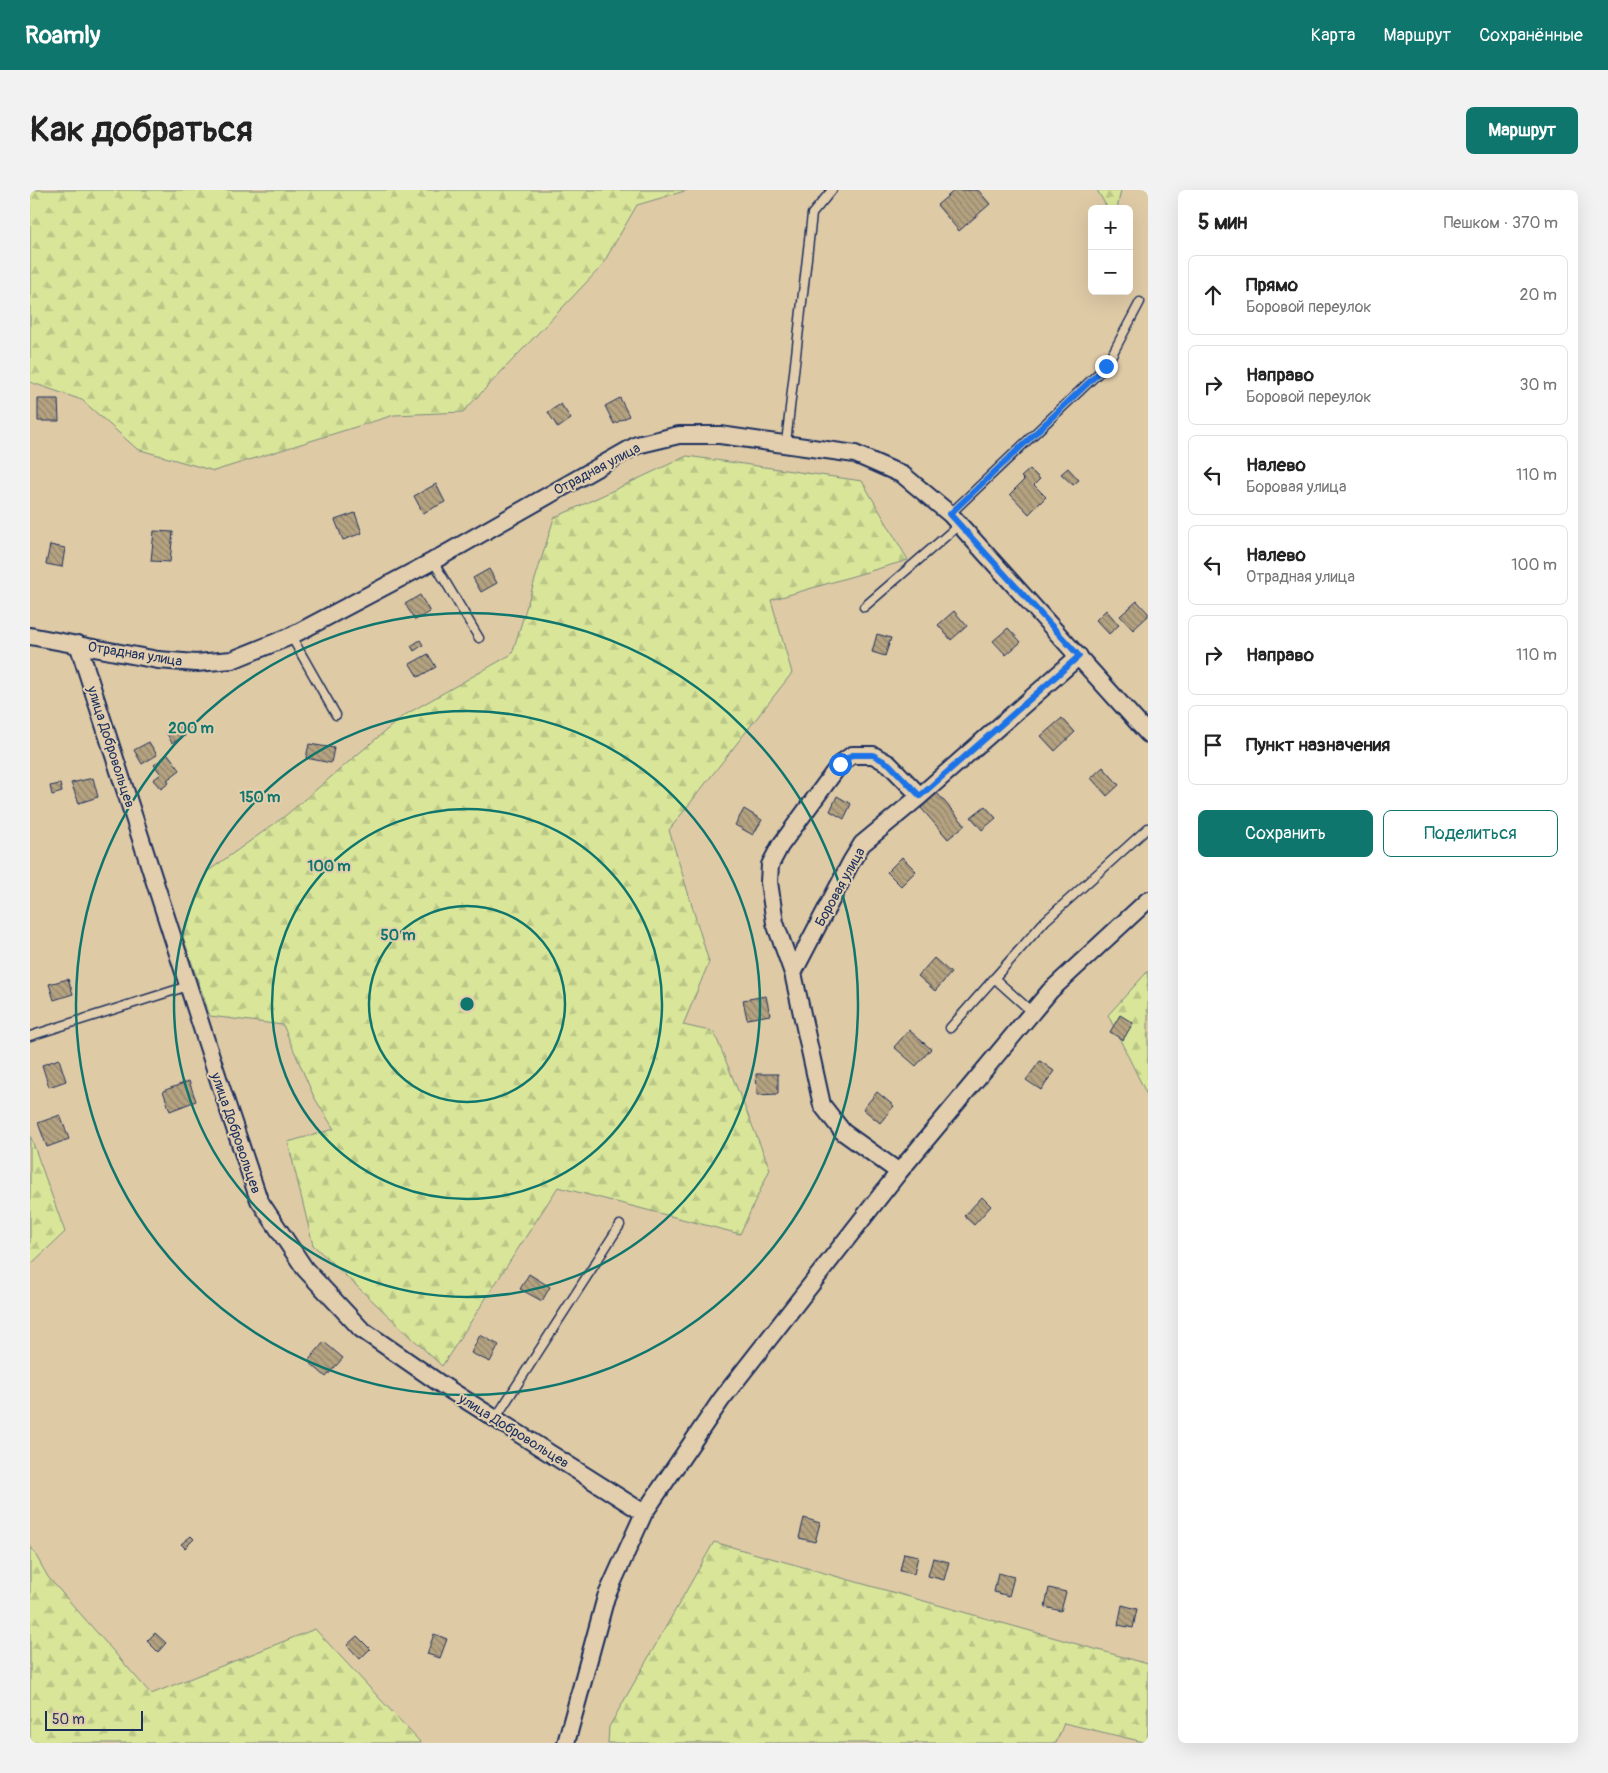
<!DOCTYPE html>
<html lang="ru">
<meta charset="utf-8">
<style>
:root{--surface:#fff;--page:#f2f2f2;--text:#222;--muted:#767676;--line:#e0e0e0;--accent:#0f766e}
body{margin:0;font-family:Pangolin,sans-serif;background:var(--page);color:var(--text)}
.controls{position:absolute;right:15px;top:15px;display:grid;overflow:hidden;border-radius:8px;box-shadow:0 5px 20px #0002}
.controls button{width:45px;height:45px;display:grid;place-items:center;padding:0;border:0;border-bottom:1px solid var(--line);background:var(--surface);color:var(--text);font:25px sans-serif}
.scale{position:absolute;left:15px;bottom:12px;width:98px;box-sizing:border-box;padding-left:5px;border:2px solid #1b2f5e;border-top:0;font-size:14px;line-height:18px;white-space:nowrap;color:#1b2f5e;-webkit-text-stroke:4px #e3cfae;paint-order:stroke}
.stop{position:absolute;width:15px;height:15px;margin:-11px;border:4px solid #1a73e8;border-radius:50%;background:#fff}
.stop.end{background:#1a73e8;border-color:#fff;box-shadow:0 1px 5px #0008}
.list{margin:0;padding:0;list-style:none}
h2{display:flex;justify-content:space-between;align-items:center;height:65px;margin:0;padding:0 20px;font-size:21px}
h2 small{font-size:16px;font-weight:400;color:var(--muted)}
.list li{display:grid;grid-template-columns:32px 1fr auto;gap:15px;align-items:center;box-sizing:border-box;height:80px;margin:0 10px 10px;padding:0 10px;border:1px solid var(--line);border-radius:8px}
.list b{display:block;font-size:19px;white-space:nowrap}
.list p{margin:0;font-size:16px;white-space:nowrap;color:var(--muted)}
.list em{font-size:16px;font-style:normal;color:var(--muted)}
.actions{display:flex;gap:10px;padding:15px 20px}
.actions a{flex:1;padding:11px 0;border:1px solid var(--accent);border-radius:8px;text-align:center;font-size:18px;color:var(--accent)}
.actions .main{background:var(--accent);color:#fff}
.icon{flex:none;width:28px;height:28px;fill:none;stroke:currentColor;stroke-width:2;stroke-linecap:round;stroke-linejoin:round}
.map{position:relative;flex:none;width:1118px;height:1553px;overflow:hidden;border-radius:8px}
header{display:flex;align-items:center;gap:30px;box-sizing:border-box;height:70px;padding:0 25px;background:var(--accent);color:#fff}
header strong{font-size:24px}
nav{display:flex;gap:28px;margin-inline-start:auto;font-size:18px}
.intro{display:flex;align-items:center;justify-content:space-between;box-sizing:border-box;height:120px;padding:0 30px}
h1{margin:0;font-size:35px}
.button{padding:12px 22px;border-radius:8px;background:var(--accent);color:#fff;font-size:18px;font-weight:700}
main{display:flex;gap:30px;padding:0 30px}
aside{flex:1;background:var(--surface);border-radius:8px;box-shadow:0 5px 20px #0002}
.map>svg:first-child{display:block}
.forest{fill:url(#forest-firs);stroke:#7a8a7c}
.building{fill:url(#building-back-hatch);stroke:#1b2f5e}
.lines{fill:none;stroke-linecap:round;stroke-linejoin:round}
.lane-casing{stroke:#1b2f5e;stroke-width:11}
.street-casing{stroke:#1b2f5e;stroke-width:20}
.lane{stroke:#e3cfae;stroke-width:8}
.street{stroke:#e3cfae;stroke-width:16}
.route{stroke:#1a73e8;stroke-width:6}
.ring{fill:none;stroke:#0f766e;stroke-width:2.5}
.labels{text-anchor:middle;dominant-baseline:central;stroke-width:4;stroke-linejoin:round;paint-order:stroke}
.street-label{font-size:14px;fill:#1b2f5e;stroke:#e3cfae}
.centre{fill:#0f766e;stroke:#e3cfae;stroke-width:2.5}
.ring-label{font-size:15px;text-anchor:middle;font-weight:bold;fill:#0f766e;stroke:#e3cfae;stroke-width:4;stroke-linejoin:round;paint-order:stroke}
</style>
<header>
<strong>Roamly</strong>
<nav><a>Карта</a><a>Маршрут</a><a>Сохранённые</a></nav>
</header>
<div class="intro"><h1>Как добраться</h1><a class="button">Маршрут</a></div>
<main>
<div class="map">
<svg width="1118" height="1553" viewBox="0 0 1118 1553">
<defs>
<pattern id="forest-firs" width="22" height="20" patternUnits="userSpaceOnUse" patternTransform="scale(1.25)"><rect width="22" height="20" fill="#d9e699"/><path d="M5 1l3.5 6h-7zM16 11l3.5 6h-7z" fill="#bac686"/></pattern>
<pattern id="building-back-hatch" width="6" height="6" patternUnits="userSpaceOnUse" patternTransform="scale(1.25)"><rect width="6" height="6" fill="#b4a280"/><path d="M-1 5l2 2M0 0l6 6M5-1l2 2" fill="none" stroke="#92846c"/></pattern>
</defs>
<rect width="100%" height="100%" fill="#dfcaa6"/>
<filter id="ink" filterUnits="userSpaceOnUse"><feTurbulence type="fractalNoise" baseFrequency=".02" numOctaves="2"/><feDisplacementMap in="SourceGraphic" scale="10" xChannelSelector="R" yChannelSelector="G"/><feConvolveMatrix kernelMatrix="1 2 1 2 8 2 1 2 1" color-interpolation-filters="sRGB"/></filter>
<g filter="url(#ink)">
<path class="forest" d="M 0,0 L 658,0 L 607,15 L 571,77 L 433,222 L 364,225 L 184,281 L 107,259 L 52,210 L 0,192 Z
M 1067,0 L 1091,0 L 1087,19 L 1078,19 Z
M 657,266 L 832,291 L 878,370 L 741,410 L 762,483 L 639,640 L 679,772 L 653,835 L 684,842 L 740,979 L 710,1044 L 528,997 L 412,1176 L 283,1055 L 258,952 L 304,939 L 284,907 L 253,835 L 180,826 L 153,747 L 177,682 L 255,626 L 373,526 L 482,464 L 524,328 Z
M 1118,781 L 1118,907 L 1078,825 Z
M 0,945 L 35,1042 L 0,1075 Z
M 684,1352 L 1118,1474 L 1118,1553 L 1034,1533 L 1026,1553 L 578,1553 L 579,1537 Z
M 0,1355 L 18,1387 L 121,1504 L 285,1439 L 391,1553 L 0,1553 Z"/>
<path class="building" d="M 925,0 L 948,0 L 960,14 L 929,41 L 907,15 Z
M 590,208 L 599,226 L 584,234 L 575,216 Z
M 8,209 L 28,209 L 29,231 L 8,231 Z
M 531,214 L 541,229 L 528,238 L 518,222 Z
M 1038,278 L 1049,290 L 1043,295 L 1031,284 Z
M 1000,279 L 1010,289 L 1004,295 L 1016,307 L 999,324 L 980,304 L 994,290 L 991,287 Z
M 406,294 L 415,312 L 393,323 L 384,306 Z
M 325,323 L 332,343 L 313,350 L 305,330 Z
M 124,341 L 143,342 L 140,372 L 121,371 Z
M 20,355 L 35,358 L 32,377 L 16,374 Z
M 459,379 L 467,393 L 451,402 L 443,388 Z
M 390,405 L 400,422 L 385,430 L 375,414 Z
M 1107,411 L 1118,423 L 1118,426 L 1103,440 L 1090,426 Z
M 1076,420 L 1089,435 L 1079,444 L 1066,430 Z
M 924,421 L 937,436 L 921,450 L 908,435 Z
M 978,438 L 991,452 L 976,465 L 963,451 Z
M 847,444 L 861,448 L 855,466 L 842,462 Z
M 390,450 L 393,455 L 384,461 L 381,456 Z
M 398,464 L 406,477 L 388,487 L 380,474 Z
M 1032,528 L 1045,542 L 1025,561 L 1011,546 Z
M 149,535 L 155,546 L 142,553 L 136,542 Z
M 119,552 L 127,565 L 112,574 L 104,560 Z
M 279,554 L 304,558 L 301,573 L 276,568 Z
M 138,564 L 150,580 L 137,590 L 139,593 L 131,599 L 123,590 L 131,584 L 124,575 Z
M 1073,577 L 1089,595 L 1077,606 L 1061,588 Z
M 63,588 L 68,607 L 49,613 L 41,593 Z
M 30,594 L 32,602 L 22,605 L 20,596 Z
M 907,603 L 935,635 L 918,649 L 891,618 Z
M 807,606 L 821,614 L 814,629 L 800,621 Z
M 955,616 L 966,628 L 952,640 L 941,627 Z
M 714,619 L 732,630 L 723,645 L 705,635 Z
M 872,667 L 886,681 L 871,696 L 857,682 Z
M 904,768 L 921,783 L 905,801 L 888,786 Z
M 38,789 L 43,804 L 24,810 L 19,794 Z
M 736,806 L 740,825 L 717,829 L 713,810 Z
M 1090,825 L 1103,833 L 1093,850 L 1080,842 Z
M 879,840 L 901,859 L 886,876 L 864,857 Z
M 29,869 L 36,891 L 19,897 L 12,875 Z
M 1010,871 L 1024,881 L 1011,900 L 996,890 Z
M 726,884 L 748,884 L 748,904 L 727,905 Z
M 159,891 L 166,911 L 140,921 L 133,901 Z
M 847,902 L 864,916 L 850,933 L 833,919 Z
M 30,925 L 39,949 L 17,957 L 8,933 Z
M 952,1007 L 961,1016 L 944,1035 L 934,1026 Z
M 499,1084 L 520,1097 L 512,1111 L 490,1099 Z
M 450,1145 L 469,1155 L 460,1172 L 441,1163 Z
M 294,1152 L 313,1168 L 296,1187 L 278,1171 Z
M 774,1328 L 790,1333 L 785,1352 L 769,1348 Z
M 161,1346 L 164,1349 L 155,1358 L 151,1354 Z
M 874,1363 L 888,1366 L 884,1384 L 870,1381 Z
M 903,1368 L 919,1372 L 914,1390 L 898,1386 Z
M 968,1383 L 984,1387 L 979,1406 L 964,1402 Z
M 1019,1398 L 1036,1402 L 1031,1421 L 1015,1417 Z
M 1092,1415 L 1107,1419 L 1103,1438 L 1088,1435 Z
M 125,1443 L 136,1453 L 128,1462 L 117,1451 Z
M 404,1444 L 417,1449 L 410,1468 L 397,1464 Z
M 327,1446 L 340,1459 L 330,1469 L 317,1455 Z"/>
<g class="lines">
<defs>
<path id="lane" d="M 756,253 L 782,24 L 802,0
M 920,324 L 1076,176 L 1110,112
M 403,371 L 449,448
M 834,417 L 930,334
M 261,446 L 306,525
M 964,788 L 1002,822
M 920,838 L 1015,731 L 1118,638
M 0,846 L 158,796
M 465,1229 L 590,1035"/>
<path id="street" d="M 0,446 L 128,470 L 166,473 L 202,470 L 261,446 L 403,371 L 607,255 L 649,245 L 690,245 L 825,264 L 873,285 L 920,324 L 1118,544
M 48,454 L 190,894 L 229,1010 L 275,1079 L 331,1139 L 412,1195 L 614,1323
M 763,783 L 745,733 L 739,692 L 740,675 L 750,656 L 810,574 L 822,565 L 843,565 L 859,574 L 890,606
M 869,982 L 813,942 L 792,915 L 763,783 L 821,672 L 832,654 L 890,606 L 1049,466
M 536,1553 L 576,1407 L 614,1323 L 691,1210 L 869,982 L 1020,801 L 1118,710"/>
</defs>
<use href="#lane" class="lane-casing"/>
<use href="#street" class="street-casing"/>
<use href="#lane" class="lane"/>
<use href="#street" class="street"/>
</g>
</g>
<g class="lines" filter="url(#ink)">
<path class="route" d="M 810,574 L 822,565 L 843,565 L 859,574 L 890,606 L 1049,466 L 920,324 L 1076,176"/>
</g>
<g class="ring">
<circle cx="437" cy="814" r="98"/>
<circle cx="437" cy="814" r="195"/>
<circle cx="437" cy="814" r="293"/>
<circle cx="437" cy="814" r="391"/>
</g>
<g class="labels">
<g class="street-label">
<text transform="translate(567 279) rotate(-28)">Отрадная улица</text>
<text transform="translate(105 464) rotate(9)">Отрадная улица</text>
<text transform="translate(81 557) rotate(72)">улица Добровольцев</text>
<text transform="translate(810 697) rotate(-61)">Боровая улица</text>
<text transform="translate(206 943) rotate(71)">улица Добровольцев</text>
<text transform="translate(484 1241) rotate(32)">улица Добровольцев</text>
</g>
</g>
<circle cx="437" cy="814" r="8" class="centre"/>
<g class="ring-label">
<text x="161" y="543">200 m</text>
<text x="230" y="612">150 m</text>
<text x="299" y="681">100 m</text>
<text x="368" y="750">50 m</text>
</g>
</svg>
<div class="controls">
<button>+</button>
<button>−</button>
</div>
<div class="scale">50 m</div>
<div class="stop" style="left:810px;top:574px"></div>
<div class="stop end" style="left:1076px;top:176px"></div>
</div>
<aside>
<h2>5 мин<small>Пешком · 370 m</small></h2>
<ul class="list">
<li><svg class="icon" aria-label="ahead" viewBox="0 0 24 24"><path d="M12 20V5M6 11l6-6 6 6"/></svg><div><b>Прямо</b><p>Боровой переулок</p></div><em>20 m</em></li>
<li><svg class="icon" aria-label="right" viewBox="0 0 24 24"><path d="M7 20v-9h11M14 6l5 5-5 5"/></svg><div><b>Направо</b><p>Боровой переулок</p></div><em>30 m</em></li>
<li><svg class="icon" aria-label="left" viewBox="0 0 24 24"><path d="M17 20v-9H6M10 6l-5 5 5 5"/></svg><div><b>Налево</b><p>Боровая улица</p></div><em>110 m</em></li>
<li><svg class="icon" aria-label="left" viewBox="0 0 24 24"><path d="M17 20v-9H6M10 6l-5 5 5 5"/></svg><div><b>Налево</b><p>Отрадная улица</p></div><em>100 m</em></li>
<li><svg class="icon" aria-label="right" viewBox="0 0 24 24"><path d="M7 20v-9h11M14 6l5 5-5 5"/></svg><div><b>Направо</b></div><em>110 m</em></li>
<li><svg class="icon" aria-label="arrive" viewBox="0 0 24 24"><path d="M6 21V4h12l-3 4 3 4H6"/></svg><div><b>Пункт назначения</b></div></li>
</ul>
<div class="actions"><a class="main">Сохранить</a><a>Поделиться</a></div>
</aside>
</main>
